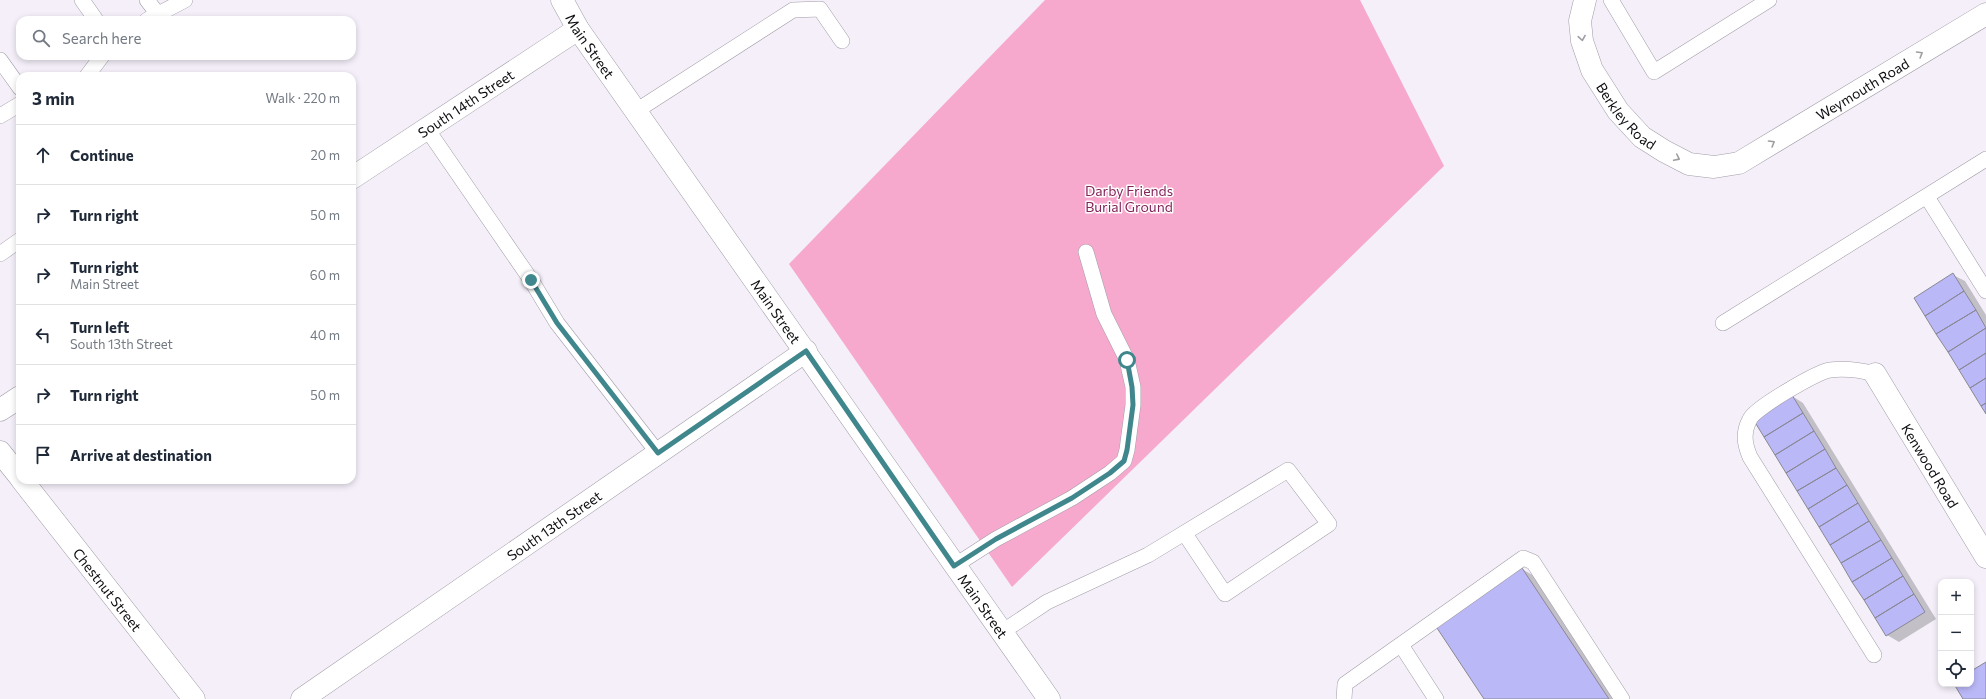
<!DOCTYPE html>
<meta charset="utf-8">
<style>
:root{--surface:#fff;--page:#f6f6f7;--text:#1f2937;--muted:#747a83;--line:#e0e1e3}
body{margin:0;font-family:Commissioner,sans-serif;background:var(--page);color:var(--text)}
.controls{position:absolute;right:12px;bottom:12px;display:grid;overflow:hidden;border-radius:8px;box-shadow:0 2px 6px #0003}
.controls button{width:36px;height:36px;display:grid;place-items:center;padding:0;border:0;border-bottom:1px solid var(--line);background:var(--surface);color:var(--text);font:20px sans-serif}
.stop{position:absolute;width:12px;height:12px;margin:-9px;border:3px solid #3f878c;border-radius:50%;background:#fff}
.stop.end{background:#3f878c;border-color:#fff;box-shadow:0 1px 4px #0008}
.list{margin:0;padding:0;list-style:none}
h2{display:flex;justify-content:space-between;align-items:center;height:52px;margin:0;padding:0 16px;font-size:17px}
h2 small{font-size:13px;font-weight:400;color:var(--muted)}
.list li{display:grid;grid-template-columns:26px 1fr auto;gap:12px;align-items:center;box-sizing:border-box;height:60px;padding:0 16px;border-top:1px solid var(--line)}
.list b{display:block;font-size:15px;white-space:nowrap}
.list p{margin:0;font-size:13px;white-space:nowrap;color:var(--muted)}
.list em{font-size:13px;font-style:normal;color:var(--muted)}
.icon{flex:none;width:22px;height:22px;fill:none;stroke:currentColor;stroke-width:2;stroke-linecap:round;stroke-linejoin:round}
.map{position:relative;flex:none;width:1986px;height:699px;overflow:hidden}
.search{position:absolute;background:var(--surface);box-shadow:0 2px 6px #0003;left:16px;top:16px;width:340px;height:44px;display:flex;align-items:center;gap:10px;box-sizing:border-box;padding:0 14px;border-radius:12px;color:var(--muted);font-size:15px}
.panel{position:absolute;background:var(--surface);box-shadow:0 2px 6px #0003;left:16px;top:72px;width:340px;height:412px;border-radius:12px}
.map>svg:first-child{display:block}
.green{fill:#f6a9cd}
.shadow{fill:#0003}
.building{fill:#bbb8f8;stroke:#888892}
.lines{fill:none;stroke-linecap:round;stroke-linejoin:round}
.lane-casing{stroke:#a29da7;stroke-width:16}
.street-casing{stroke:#a29da7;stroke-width:23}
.primary-casing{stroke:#a29da7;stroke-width:23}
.lane{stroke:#fff;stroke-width:15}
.street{stroke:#fff;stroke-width:22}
.primary{stroke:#fff;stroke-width:22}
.oneway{stroke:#9e9d9f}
.route{stroke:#3f878c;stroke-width:5}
.labels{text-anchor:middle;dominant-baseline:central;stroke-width:3;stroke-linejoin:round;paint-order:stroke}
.street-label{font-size:14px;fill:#0c0a0e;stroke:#fff}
.park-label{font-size:14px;fill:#84245a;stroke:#fff}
</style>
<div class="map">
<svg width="1986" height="699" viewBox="0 0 1986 699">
<rect width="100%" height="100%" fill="#f4eff9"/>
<path class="green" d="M 1045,0 L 1360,0 L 1444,166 L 1012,587 L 789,264 Z"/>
<path class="shadow" d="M 1953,275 L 1965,281 L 1986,315 L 1986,412 Z
M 1792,396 L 1803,403 L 1936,619 L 1899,642 L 1887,635 Z
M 1522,569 L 1543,581 L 1622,699 L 1486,699 Z"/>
<path class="building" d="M 1953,273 L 1964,291 L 1925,316 L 1914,298 Z
M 1964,291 L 1976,310 L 1936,334 L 1925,316 Z
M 1976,310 L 1986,328 L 1948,352 L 1936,334 Z
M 1986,328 L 1986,353 L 1959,370 L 1948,352 Z
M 1986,353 L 1986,378 L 1970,388 L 1959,370 Z
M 1986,378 L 1986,403 L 1981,406 L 1970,388 Z
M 1792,395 L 1803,413 L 1764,437 L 1753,419 Z
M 1986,403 L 1986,414 L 1981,406 Z
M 1803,413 L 1814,431 L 1775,455 L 1764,437 Z
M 1814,431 L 1825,449 L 1786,473 L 1775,455 Z
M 1825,449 L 1836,468 L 1797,491 L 1786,473 Z
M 1836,468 L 1847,485 L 1808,509 L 1797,491 Z
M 1847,485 L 1858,503 L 1819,527 L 1808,509 Z
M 1858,503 L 1869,521 L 1830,545 L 1819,527 Z
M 1869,521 L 1881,540 L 1841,563 L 1830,545 Z
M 1881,540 L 1892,558 L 1852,582 L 1841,563 Z
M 1892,558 L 1903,576 L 1864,600 L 1852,582 Z
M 1522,568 L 1609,699 L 1484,699 L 1435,625 Z
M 1903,576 L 1914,594 L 1875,618 L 1864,600 Z
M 1914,594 L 1925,612 L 1886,636 L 1875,618 Z
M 1986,662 L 1986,699 L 1963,699 L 1954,684 L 1971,684 L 1971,671 Z"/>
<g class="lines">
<defs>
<path id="lane" d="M 82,0 L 96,20
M 147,0 L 157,13
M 1611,0 L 1654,72 L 1769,0
M 147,20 L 185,0
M 0,60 L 20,88
M 87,76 L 102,56
M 636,111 L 793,10 L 820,9 L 842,41
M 0,116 L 20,104
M 427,129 L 531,280 L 557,323 L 658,453
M 1927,197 L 1986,291
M 0,254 L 20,240
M 1723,323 L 1986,159
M 954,566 L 996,539 L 1072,498 L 1110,473 L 1124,461 L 1127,450 L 1133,405 L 1133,387 L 1127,360 L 1104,314 L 1086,252
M 1002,632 L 1047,602 L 1148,555 L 1288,470 L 1329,524 L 1225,594 L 1185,534
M 1401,645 L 1436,699
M 1874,655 L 1750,457 C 1744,443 1743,432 1750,419 C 1755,408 1817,372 1830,370 C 1846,368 1860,370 1875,374
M 1344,699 L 1345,684 L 1523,558 L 1533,562 L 1622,699"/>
<g id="street">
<path id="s1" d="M 1585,0 L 1580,21 L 1582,41 L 1592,70 L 1618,111 L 1642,137 L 1664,151 L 1689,164 L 1714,167 L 1739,163 L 1986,14"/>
<path id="s2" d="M 352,178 L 578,29"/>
<path id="s3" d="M 1875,374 L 1986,557"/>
<path d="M 0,410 L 20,397"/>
<path d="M 0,452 L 20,477"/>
<path id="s4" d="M 22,480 L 194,699"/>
<path id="s5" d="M 302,699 L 806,351"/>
</g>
<g id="primary">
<path id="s6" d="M 562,0 L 578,29 L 1049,699"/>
</g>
</defs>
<use href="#lane" class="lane-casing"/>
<use href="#street" class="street-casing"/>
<use href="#primary" class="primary-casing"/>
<use href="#lane" class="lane"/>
<use href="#street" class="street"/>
<use href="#primary" class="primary"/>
</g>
<defs><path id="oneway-chevron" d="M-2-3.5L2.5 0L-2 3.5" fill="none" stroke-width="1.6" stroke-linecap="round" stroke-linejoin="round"/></defs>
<g class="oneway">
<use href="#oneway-chevron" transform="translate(1582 38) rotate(81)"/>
<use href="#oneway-chevron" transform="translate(1920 54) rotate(-31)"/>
<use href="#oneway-chevron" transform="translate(1772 143) rotate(-31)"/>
<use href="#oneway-chevron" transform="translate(1677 158) rotate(26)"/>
</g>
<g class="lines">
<path class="route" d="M 531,280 L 557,323 L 658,453 L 806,351 L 954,566 L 996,539 L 1072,498 L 1110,473 L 1124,461 L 1127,450 L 1133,405 L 1132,387 L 1127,360"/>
</g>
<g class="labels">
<g class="street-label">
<text stroke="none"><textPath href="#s6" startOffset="54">Main Street</textPath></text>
<text stroke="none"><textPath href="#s1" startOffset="405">Weymouth Road</textPath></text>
<text stroke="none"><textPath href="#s2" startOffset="136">South 14th Street</textPath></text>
<text stroke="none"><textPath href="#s1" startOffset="130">Berkley Road</textPath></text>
<text stroke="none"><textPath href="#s6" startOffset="378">Main Street</textPath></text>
<text stroke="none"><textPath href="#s3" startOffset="107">Kenwood Road</textPath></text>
<text stroke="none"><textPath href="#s5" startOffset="306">South 13th Street</textPath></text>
<text stroke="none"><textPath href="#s4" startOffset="139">Chestnut Street</textPath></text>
<text stroke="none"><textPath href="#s6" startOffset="738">Main Street</textPath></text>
</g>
<g class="park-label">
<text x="1129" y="190">Darby Friends<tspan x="1129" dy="16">Burial Ground</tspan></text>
</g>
</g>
</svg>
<div class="controls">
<button>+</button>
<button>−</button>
<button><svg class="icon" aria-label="locate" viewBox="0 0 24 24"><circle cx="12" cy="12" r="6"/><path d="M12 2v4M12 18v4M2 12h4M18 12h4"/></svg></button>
</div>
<div class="stop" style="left:1127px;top:360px"></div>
<div class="stop end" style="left:531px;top:280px"></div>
<div class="search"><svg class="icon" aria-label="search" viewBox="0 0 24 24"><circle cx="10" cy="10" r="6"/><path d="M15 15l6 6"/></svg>Search here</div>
<section class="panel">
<h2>3 min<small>Walk · 220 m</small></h2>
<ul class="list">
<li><svg class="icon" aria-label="ahead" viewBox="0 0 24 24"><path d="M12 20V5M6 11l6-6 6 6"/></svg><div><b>Continue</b></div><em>20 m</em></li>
<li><svg class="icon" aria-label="right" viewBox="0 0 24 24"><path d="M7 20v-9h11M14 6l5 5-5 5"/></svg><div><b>Turn right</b></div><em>50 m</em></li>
<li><svg class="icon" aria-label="right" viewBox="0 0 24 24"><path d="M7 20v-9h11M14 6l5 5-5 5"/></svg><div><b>Turn right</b><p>Main Street</p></div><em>60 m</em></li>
<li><svg class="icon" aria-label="left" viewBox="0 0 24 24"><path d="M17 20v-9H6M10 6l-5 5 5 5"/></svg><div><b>Turn left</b><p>South 13th Street</p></div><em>40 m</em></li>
<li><svg class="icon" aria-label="right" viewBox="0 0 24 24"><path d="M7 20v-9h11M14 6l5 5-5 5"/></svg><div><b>Turn right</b></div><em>50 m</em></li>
<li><svg class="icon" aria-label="arrive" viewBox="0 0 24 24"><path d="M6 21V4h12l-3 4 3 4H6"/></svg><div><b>Arrive at destination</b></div></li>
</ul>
</section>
</div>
